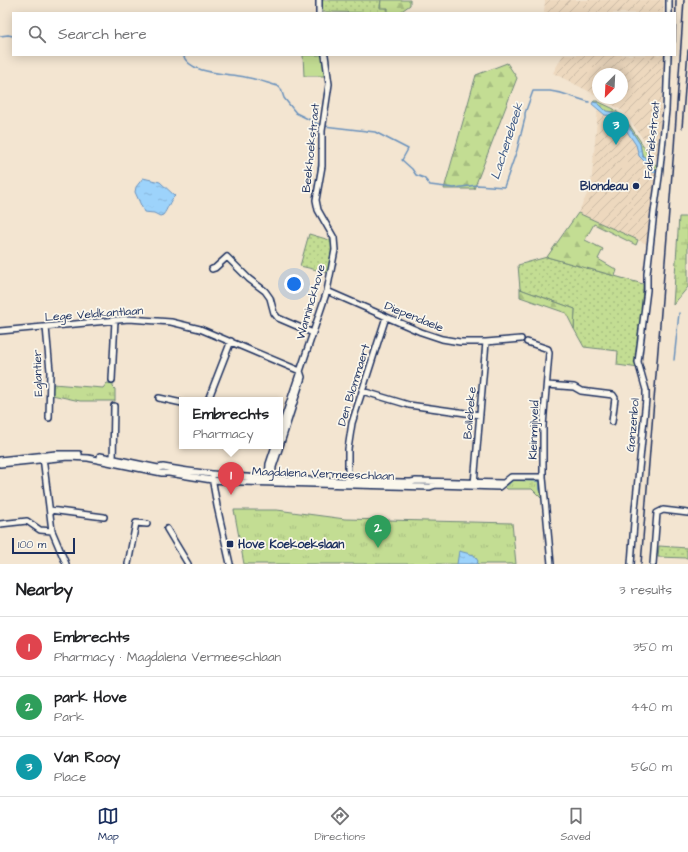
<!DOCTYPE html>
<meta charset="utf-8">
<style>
:root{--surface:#fff;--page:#f2f2f2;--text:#202124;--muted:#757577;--line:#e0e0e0;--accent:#1b2f5e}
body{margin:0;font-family:"Architects Daughter",sans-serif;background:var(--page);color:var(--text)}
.compass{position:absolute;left:592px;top:68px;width:36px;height:36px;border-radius:50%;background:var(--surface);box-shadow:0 2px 10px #0003;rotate:204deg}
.scale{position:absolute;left:12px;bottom:10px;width:63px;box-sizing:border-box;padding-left:4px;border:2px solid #1b2f5e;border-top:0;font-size:11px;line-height:14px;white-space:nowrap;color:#1b2f5e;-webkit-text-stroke:3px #fbf7ec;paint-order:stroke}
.you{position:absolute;left:294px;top:284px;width:14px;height:14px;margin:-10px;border:3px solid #fff;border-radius:50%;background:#1a73e8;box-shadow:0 0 0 6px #1a73e833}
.badge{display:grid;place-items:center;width:26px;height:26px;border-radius:50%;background:var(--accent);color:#fff;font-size:13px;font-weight:700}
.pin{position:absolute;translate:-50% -33px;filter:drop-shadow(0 1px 2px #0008)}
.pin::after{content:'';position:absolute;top:21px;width:14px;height:12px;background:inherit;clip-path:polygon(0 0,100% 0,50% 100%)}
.popup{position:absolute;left:179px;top:397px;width:104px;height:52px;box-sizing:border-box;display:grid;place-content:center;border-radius:0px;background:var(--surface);filter:drop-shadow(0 1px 3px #0005);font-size:13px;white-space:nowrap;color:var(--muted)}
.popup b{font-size:15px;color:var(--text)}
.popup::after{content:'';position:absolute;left:50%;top:100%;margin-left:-8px;border:8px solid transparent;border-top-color:var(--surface)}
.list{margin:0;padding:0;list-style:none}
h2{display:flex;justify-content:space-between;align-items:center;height:52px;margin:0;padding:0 16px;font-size:17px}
h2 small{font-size:13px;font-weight:400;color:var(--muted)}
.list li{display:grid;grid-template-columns:26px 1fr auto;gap:12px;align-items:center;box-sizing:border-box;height:60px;padding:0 16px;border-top:1px solid var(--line)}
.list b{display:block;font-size:15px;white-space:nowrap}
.list p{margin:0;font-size:13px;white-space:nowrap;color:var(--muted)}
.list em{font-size:13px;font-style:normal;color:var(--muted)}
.icon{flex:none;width:22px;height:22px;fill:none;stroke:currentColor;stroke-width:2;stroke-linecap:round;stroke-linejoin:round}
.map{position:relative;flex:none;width:688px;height:564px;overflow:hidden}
.search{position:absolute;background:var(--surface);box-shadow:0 2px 10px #0003;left:12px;right:12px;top:12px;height:44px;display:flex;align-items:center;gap:10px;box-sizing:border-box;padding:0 14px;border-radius:0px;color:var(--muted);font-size:15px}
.sheet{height:232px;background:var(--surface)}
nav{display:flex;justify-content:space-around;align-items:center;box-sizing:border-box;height:56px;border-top:1px solid var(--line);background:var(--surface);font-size:11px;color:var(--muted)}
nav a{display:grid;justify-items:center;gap:2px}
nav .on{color:var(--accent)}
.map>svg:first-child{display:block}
.industrial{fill:url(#industrial-furrows)}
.grass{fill:url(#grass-dots);stroke:#6f8678}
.forest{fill:url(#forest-firs);stroke:#6f8678}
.wetland{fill:url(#wetland-marsh);stroke:#6f8678}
.park{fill:url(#park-tufts);stroke:#6f8678}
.pitch{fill:#c3dd93;stroke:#6f8678}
.water{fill:url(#water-ripples);stroke:#6991bc}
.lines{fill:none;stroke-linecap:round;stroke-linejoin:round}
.stream{stroke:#6991bc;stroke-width:1.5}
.minor-casing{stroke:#1b2f5e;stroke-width:8}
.minor{stroke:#fbf7ec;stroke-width:5}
.rail{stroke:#1b2f5e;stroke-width:1.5}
.poi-dot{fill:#1b2f5e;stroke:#fbf7ec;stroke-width:1.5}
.labels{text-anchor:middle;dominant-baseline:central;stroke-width:3.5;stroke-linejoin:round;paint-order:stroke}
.street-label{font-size:12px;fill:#1b2f5e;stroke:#fbf7ec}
.poi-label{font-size:12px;font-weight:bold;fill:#1b2f5e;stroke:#fbf7ec;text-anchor:end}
.water-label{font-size:13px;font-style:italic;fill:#3c5885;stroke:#fbf7ec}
</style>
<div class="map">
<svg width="688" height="564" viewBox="0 0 688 564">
<defs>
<pattern id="industrial-furrows" width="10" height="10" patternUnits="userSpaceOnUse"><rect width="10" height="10" fill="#edd8be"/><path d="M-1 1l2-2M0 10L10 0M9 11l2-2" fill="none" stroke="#cbbaa6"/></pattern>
<pattern id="grass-dots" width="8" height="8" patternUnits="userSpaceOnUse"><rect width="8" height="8" fill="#c3dd93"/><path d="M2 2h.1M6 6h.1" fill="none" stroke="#a7be81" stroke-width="1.8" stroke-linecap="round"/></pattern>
<pattern id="forest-firs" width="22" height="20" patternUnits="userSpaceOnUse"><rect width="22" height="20" fill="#c3dd93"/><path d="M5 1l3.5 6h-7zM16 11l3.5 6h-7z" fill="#a7be81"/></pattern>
<pattern id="wetland-marsh" width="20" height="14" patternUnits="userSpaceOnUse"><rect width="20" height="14" fill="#c3dd93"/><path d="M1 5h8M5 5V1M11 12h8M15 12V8" fill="none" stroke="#a7be81"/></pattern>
<pattern id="park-tufts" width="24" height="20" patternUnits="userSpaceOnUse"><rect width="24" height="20" fill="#c3dd93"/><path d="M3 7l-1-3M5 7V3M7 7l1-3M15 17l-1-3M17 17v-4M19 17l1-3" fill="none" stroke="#a7be81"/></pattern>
<pattern id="water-ripples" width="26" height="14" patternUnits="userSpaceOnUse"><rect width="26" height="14" fill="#9dd3fb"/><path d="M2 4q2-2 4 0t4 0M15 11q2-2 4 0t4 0" fill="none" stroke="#87b5da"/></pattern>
</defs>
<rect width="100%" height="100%" fill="#f3e5d1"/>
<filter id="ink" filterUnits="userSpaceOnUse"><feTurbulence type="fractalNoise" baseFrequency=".025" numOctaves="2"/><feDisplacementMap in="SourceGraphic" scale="8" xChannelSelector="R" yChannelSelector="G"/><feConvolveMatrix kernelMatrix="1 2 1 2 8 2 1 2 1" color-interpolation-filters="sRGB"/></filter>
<g filter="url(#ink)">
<path class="industrial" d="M 545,0 L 664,0 L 663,13 L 544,13 Z
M 563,55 L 664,55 L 658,160 L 624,112 L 602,98 L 622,98 L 622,74 L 598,74 L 598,96 L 553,73 Z
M 598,108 L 605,115 L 613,116 L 621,121 L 636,145 L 639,156 L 646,163 L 652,172 L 659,173 L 649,245 L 578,213 L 591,186 Z"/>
<path class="grass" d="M 321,0 L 381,0 L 380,7 L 388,8 L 388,13 L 320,12 Z
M 594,101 L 597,101 L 614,109 L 626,120 L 645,148 L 650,160 L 657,166 L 657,170 L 654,169 L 649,161 L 642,155 L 640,144 L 624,119 L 615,112 L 606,111 L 598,103 L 593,102 Z
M 309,234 L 333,241 L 333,254 L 330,273 L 300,266 Z
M 547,257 L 643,284 L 639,368 L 617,365 L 618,351 L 584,347 L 574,329 L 575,309 L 520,289 L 518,265 Z
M 659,546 L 687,548 L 687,558 L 658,557 Z"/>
<path class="forest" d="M 381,0 L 410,0 L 410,5 L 399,13 L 388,13 L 388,8 L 380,8 Z
M 507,63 L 517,78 L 474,189 L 444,189 L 476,75 Z
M 578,213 L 638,240 L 636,245 L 594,224 L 585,240 L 603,249 L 598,259 L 617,270 L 615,276 L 547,257 Z
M 520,289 L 575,309 L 574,329 L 566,313 L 520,297 Z"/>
<path class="wetland" d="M 679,217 L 688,217 L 688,287 L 673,305 Z"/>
<path class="park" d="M 107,383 L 113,384 L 113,387 L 115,389 L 115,401 L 80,401 L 52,395 L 53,384 L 103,388 Z
M 512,479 L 538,480 L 541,483 L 542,497 L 541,498 L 532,489 L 507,489 L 503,485 Z
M 234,510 L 277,510 L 345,519 L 512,523 L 516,564 L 244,564 Z"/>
<path class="pitch" d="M 303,55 L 322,55 L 325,76 L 304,76 Z"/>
<path class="water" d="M 593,102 L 598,103 L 606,111 L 617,113 L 624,119 L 640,144 L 642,155 L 649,161 L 654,169 L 657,170 L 657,173 L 652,172 L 646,163 L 639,156 L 636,145 L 620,121 L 613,116 L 605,115 L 592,104 Z
M 143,178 L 160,182 L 175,196 C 169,201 168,209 163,215 L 160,216 L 154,213 L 144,212 L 135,192 L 136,187 Z
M 459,551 L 474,555 L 478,561 L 477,564 L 457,564 Z"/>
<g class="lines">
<path class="stream" d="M 0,36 L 8,35 L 13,36
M 183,55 C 190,75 227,73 245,77 C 256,79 267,83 278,86 L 281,89 L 284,98 L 296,113 L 320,125
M 324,126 L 375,132 L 408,149 L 402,160 L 412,169 L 416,175 L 424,178 L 430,185 L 454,188 L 477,185 L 504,187 L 517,150 L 525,118 L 525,113 L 533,91 L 550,91 L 561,93 L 589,102
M 320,129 L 325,89
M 323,176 L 324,168
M 313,199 L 318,171 L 320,143
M 674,360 L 679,313
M 91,456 L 99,457
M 161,470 L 169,471
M 507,485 L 513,480 L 537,481 L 539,482 L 540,490"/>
<defs>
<path id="minor" d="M 319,13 L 319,0
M 669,13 L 669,0
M 212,269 L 215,268 L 227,257 L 249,279 L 265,291 L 270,298 L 274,313 L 278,318 L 313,333
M 327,291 L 421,332 L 442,339 L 460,342 L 486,342 L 521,339
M 46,327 L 50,371 L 49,418
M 0,331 L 129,319 L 171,322 L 200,329 L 300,371
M 527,342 L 548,349 L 549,353 L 543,426 L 543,477 L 551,564
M 112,380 L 115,320
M 547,385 L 574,387 L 581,391 L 613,395 L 615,398 L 612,422
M 362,391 L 409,405 L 480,415
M 159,398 L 182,403
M 208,400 L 231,341
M 280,431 L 327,291 L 335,250 L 334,238 L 318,210 L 316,200 L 322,166 L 322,131 L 329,84 L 325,55
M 280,446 L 302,377 L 300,371
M 100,456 L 158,468 L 163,467 C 245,482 329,480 411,482 L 416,481 L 503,483
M 43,457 L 52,531 L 66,564
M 0,460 L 56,454 L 79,454
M 113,462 L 114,406
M 0,464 L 68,457 L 88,458 L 162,473 L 169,473 L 212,480 L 243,482 L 430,487 L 436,485 L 499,487 L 511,477 L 543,477
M 212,477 L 217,506 L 230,564
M 268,481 L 269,464 L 275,446
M 272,481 L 273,467 L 280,446
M 348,482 L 348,449 L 352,423 L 386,317
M 474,484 L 486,342
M 50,510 L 104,517
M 0,524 L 27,521 L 40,530 L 52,531
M 167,529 L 188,564
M 128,564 L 136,523 L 147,524
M 631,564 L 635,509 L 646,399 L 646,390 L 638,362 L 647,290 L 647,274 L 654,212 L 659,177 L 666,110 L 668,55
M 653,564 L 657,513 L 663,510 L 688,513"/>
</defs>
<use href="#minor" class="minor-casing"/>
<use href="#minor" class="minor"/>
<path class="rail" d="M 675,42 L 676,0
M 682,128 L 688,50
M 641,564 L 674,148 L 684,0"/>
</g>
</g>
<g class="poi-dot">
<circle cx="636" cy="186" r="4"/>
<rect x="226" y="540" width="8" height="8" rx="2"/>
</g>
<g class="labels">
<g class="street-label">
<text transform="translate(652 140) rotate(-84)">Fabriekstraat</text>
<text transform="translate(311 148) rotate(-84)">Beekhoekstraat</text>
<text transform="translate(311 302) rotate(-74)">Wanninckhove</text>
<text transform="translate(94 314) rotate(-4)">Lege Veldkantlaan</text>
<text transform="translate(414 317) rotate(22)">Diependaele</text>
<text transform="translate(38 373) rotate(-92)">Eglantier</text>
<text transform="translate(354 385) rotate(-73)">Den Blommaert</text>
<text transform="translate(470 413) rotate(-85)">Bollebeke</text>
<text transform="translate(633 425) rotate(-85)">Ganzenbol</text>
<text transform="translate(534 430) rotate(-88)">Kleinmijlveld</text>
<text transform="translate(323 474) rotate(2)">Magdalena Vermeeschlaan</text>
</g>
<g class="poi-label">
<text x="628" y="186">Blondeau</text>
<text x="238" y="544" text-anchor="start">Hove Koekoekslaan</text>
</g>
<g class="water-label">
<text transform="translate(507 141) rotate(-72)">Lachenebeek</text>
</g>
</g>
</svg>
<svg class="compass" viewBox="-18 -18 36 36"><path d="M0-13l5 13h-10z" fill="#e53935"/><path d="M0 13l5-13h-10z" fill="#757577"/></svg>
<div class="scale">100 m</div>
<div class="you"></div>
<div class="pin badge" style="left:231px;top:495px;background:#e0444e">1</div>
<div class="popup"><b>Embrechts</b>Pharmacy</div>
<div class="pin badge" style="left:378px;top:548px;background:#2e9e5b">2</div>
<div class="pin badge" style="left:616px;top:145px;background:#0f9aa8">3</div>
<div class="search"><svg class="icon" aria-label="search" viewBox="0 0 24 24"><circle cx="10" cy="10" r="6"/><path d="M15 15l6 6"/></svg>Search here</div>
</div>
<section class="sheet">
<h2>Nearby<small>3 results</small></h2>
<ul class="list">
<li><span class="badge" style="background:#e0444e">1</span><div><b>Embrechts</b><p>Pharmacy · Magdalena Vermeeschlaan</p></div><em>350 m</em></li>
<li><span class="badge" style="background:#2e9e5b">2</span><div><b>park Hove</b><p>Park</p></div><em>440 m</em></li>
<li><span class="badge" style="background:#0f9aa8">3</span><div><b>Van Rooy</b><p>Place</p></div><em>560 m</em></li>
</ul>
</section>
<nav>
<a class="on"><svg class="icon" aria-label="map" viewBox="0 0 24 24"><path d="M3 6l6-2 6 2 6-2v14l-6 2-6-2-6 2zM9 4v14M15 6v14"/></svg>Map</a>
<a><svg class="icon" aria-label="directions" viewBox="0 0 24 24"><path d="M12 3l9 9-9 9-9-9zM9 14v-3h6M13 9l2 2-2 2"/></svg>Directions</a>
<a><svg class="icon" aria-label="saved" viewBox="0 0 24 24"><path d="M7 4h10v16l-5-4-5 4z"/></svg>Saved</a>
</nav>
